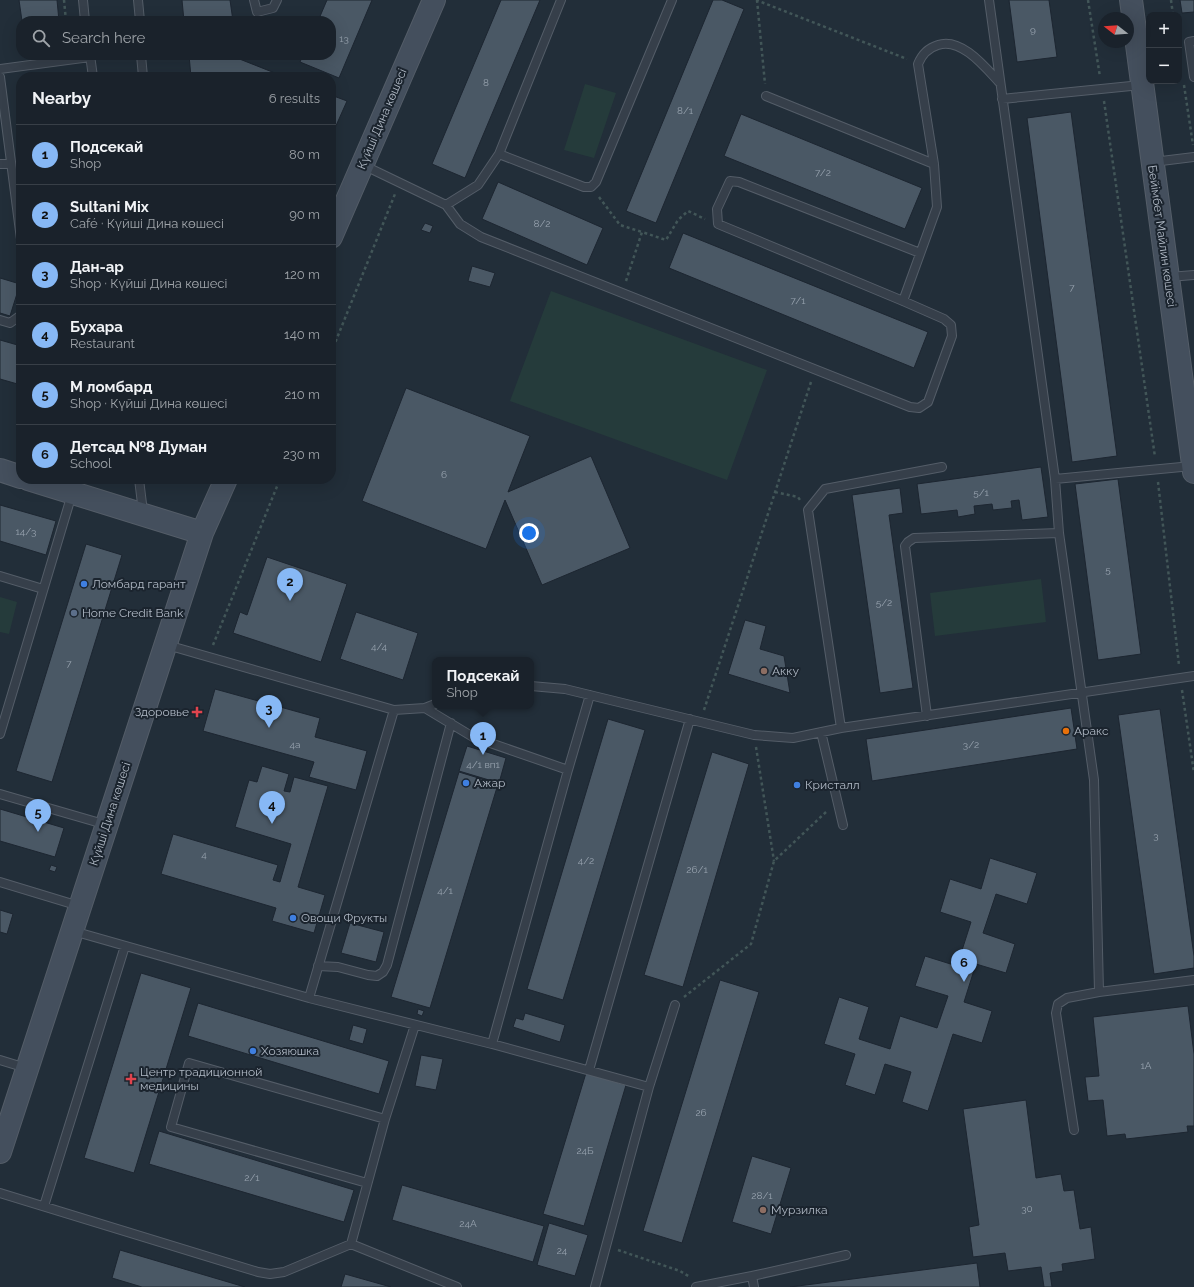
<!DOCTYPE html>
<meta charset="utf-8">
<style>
:root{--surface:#1a222b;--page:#272f37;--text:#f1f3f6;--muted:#9fa4a9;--line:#383f47;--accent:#87b8f5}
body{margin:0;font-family:Raleway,sans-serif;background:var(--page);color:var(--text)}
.controls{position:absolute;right:12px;top:12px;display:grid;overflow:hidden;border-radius:8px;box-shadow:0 4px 16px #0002}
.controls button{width:36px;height:36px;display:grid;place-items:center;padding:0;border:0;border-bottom:1px solid var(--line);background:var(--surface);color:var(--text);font:20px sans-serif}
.compass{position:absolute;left:1098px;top:12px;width:36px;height:36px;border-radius:50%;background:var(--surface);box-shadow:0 4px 16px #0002;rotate:287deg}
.you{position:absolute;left:529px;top:533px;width:14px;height:14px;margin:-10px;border:3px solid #fff;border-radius:50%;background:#1a73e8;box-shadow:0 0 0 6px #1a73e833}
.badge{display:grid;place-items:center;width:26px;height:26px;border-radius:50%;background:var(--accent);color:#111;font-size:13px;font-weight:700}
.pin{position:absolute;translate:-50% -33px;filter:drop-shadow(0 1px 2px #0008)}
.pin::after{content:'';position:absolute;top:21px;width:14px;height:12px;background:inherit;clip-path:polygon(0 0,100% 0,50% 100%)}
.popup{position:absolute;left:432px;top:657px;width:102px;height:52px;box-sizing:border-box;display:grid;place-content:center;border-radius:8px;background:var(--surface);filter:drop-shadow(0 1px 3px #0005);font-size:13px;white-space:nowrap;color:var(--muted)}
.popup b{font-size:15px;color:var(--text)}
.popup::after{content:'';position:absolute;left:50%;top:100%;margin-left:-8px;border:8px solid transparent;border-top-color:var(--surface)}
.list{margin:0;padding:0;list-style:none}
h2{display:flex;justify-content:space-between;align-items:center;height:52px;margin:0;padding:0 16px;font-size:17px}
h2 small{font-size:13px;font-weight:400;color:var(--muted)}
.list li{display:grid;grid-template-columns:26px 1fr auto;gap:12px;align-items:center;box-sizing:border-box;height:60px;padding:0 16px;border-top:1px solid var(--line)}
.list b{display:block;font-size:15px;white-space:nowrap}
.list p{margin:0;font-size:13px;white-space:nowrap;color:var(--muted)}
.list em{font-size:13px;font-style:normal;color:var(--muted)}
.icon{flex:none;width:22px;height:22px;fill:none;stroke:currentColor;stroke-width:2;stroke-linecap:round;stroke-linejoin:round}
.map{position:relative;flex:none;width:1194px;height:1287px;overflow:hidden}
.search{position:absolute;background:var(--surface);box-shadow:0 4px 16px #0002;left:16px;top:16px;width:320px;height:44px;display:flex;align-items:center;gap:10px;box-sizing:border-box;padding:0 14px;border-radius:16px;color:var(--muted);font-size:15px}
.panel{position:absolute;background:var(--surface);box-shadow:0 4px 16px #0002;left:16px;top:72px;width:320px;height:412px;border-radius:16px}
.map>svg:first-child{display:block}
.green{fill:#253b3b}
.building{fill:#4a5865;stroke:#1d2631}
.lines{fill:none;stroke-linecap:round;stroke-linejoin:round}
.lane-casing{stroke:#545d68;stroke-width:10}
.secondary-casing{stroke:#545d68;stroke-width:24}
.path{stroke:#425658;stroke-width:2.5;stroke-dasharray:3 3;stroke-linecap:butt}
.lane{stroke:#363f4a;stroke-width:8}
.secondary{stroke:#444f5d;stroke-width:22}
.shop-dot{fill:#3f7fe0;stroke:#1b242e;stroke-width:1.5}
.service-dot{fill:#5c6f8a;stroke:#1b242e;stroke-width:1.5}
.education-dot{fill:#8d6e63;stroke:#1b242e;stroke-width:1.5}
.health-dot{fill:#e0444e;stroke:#1b242e;stroke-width:1.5}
.food-dot{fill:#e8710a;stroke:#1b242e;stroke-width:1.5}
.labels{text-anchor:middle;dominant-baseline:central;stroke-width:4;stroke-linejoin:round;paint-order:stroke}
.number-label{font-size:10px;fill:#97a2ae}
.street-label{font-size:12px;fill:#b1bac6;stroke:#1b242e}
.poi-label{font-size:12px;fill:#b1bac6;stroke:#1b242e;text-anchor:start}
</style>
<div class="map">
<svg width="1194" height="1287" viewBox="0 0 1194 1287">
<rect width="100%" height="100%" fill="#222e39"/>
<path class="green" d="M 585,84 L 616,93 L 594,158 L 564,150 Z
M 551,291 L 767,370 L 727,480 L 510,401 Z
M 1041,579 L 1046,622 L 935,636 L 930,593 Z
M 0,597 L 17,602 L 9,634 L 0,632 Z"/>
<path class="building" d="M 19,0 L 57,0 L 59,21 L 22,21 Z
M 182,0 L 230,0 L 233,21 L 184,21 Z
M 327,0 L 372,0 L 339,78 L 300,62 L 303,55 L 331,55 L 331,21 L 318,21 Z
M 501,0 L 540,0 L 465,178 L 432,164 Z
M 713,0 L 722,0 L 744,9 L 656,223 L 626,211 Z
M 1009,0 L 1049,0 L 1057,57 L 1017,62 Z
M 1180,0 L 1194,0 L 1194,12 L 1182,13 Z
M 189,55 L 237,55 L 237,58 L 285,77 L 191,77 Z
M 331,95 L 347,101 L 331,137 Z
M 1071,112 L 1117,456 L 1072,462 L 1027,118 Z
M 741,114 L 922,188 L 905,229 L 724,156 Z
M 498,182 L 603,228 L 587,265 L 482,219 Z
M 425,223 L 433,226 L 430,233 L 421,230 Z
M 683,233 L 928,332 L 914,368 L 669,268 Z
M 472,266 L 495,273 L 490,287 L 468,281 Z
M 0,278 L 20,284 L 10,316 L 0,313 Z
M 0,340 L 21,346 L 21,385 L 0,379 Z
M 406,388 L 530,436 L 508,492 L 591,456 L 630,548 L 542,585 L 505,500 L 486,549 L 362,501 Z
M 1041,467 L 1048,517 L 1022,520 L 1019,500 L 1011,501 L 1012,508 L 993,510 L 992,504 L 974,506 L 975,514 L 958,517 L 957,510 L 921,514 L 917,484 Z
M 1118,479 L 1141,654 L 1098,660 L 1075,484 Z
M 900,488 L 903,513 L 889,515 L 913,688 L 880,693 L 852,495 Z
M 0,505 L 56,521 L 46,555 L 0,541 Z
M 86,544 L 122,555 L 52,782 L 16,771 Z
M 267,557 L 347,584 L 321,662 L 233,633 L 240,612 L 247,615 Z
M 356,612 L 418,633 L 403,680 L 340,659 Z
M 745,620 L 766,626 L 760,649 L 784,656 L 790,693 L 728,674 Z
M 215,689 L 320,718 L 315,737 L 367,751 L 356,790 L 309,777 L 314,762 L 203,731 Z
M 1071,708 L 1077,749 L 872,781 L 866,739 Z
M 1160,709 L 1194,956 L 1194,968 L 1154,974 L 1118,715 Z
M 608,719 L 645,730 L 563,1000 L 527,989 Z
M 467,746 L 506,758 L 499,783 L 459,771 Z
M 712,752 L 749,764 L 683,987 L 644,975 Z
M 262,766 L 289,774 L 284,791 L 290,792 L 294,777 L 328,786 L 298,887 L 325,895 L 314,933 L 272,921 L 276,908 L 161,874 L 173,834 L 278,865 L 273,880 L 280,882 L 291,844 L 235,827 L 249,780 L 257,782 Z
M 459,772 L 498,784 L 430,1008 L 391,997 Z
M 0,809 L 64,828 L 55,857 L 0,841 Z
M 990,858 L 1037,873 L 1027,904 L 996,894 L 983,933 L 1015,944 L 1006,973 L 976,964 L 964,1002 L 992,1011 L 982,1043 L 953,1034 L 928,1111 L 902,1102 L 911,1072 L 885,1064 L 875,1095 L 845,1085 L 855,1054 L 824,1044 L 839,997 L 869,1007 L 859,1039 L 890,1049 L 900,1016 L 937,1028 L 948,996 L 915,986 L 925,956 L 957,966 L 971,922 L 940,912 L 950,879 L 981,889 Z
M 51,865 L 57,867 L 55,872 L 49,870 Z
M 0,910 L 13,914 L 7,934 L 0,932 Z
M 350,923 L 384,932 L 376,962 L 341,953 Z
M 141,973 L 191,988 L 134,1173 L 84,1158 Z
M 720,980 L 759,992 L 682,1243 L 643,1231 Z
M 198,1003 L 389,1061 L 379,1094 L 188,1036 Z
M 1188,1006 L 1194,1054 L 1194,1126 L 1187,1126 L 1188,1132 L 1126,1139 L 1125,1134 L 1107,1136 L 1103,1100 L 1088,1101 L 1085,1077 L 1099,1076 L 1093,1017 Z
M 418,1009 L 424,1011 L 422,1016 L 417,1014 Z
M 525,1013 L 565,1025 L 560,1042 L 513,1027 L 516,1018 L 523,1020 Z
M 353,1025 L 367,1029 L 363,1044 L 349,1040 Z
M 421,1055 L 443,1059 L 436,1090 L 415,1086 Z
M 586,1073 L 626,1085 L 584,1226 L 543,1214 Z
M 1026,1100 L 1036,1178 L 1061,1174 L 1064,1191 L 1074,1190 L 1080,1229 L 1091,1227 L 1095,1259 L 1062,1264 L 1063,1271 L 1050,1273 L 1052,1287 L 1044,1287 L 1041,1267 L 1008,1271 L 1005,1253 L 973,1257 L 969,1227 L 979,1225 L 963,1109 Z
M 159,1131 L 354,1190 L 344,1222 L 149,1164 Z
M 752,1156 L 791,1168 L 771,1234 L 732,1222 Z
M 402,1185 L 544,1226 L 533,1262 L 392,1220 Z
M 549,1223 L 588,1235 L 575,1276 L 537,1265 Z
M 120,1250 L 245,1287 L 142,1287 L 112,1278 Z
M 977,1263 L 980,1287 L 790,1287 Z
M 345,1274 L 391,1287 L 341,1287 Z"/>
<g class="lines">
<defs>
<path id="lane" d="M 83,0 L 85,21
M 138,0 L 140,21
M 254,0 L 257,12 L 273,8 L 277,0
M 989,0 L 1055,479 L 1059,533 L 1094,780 L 1099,992
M 1194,41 L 1189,42 L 1194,77
M 90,55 L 93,77
M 141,55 L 143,77
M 0,69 L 90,57
M 0,77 L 21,239
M 766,96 L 934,164
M 1002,99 L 1141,85
M 499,154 L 584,187 L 591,187 L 596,182 L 672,0
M 1153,162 L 1194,157
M 0,164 L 11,164
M 363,165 L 446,205 L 460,224 L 481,237 L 910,407 L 919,408 L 928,402 L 952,336 L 951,325 L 944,319 L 903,301 L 718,224 L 717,209 L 730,181 L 739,182 L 920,253
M 446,205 L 478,185 L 499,154 L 561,0
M 1169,277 L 1194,275
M 903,301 L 937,207 L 934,164 L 918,64 C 922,54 928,48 938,45 C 961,37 985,67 999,82
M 0,320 L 10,323 L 21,315
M 139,479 L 143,512
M 1055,479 L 1192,466
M 0,576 L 43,589
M 167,645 L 394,710 L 425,708 L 435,704
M 531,686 L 565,689 L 754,735 L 793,738 L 841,728 L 1194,676
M 927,716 L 905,546 L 908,542 L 914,538 L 1059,533
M 841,728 L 808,510 L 825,489 L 942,467
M 821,732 L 843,825
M 0,734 L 72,494
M 568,770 L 590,695
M 0,794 L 107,825
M 0,882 L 79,906
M 73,931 L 309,998 L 492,1044 L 568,770 L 473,737 L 425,708
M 318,966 L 338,967 L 368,975 L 377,976 L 383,972 L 387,965 L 451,723
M 309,998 L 394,710
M 492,1044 L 649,1087 L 595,1287
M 0,1060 L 26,1068
M 589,1070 L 690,719
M 649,1087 L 675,1005
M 1074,1130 L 1056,1013 L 1058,1004 L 1067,998 L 1099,992 L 1194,980
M 367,1183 L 171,1127 L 189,1063 L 385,1119
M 0,1193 L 258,1272 L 270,1274 L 284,1272 L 351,1244 L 457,1287
M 44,1206 L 125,946
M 351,1244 L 385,1119 L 415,1025
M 752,1276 L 846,1255
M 696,1287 L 752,1276 L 754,1287"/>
<path id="secondary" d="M 1131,0 L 1194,472
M 331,237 L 434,0
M 0,470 L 21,477
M 28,479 L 202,533
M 0,1152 L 202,533 L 226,479"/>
</defs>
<use href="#lane" class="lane-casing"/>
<use href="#secondary" class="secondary-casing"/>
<path class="path" d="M 64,0 L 66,21
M 756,0 L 907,59
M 757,0 L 765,84
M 1088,0 L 1100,77
M 1171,0 L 1173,15
M 1184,85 L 1193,145
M 1104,101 L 1155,457
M 599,197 L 620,225 L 642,232
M 626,281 L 642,232 L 666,240 L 678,220 L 688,211 L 705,219
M 331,353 L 395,194
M 1158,482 L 1179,665
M 775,492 L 798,497 L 800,500
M 213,645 L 280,479
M 1182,690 L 1194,773
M 704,710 L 811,382
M 756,747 L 774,861
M 684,997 L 751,944 L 774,861 L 826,812
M 618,1250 L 680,1271 L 690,1277"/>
<use href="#lane" class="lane"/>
<use href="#secondary" class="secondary"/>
</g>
<g class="shop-dot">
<circle cx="84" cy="584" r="4"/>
<circle cx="466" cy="783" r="4"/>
<circle cx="797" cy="785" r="4"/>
<circle cx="293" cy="918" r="4"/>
<circle cx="253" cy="1051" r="4"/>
</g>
<circle class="service-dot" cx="74" cy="613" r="4"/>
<g class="education-dot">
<circle cx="764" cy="671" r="4"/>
<circle cx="763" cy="1210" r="4"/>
</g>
<g class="health-dot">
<path d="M195 706h4v4h4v4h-4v4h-4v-4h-4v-4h4z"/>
<path d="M129 1073h4v4h4v4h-4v4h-4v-4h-4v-4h4z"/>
</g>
<circle class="food-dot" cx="1066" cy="731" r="4"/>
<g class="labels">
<g class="number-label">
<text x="1033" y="29">9</text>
<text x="344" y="38">13</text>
<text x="486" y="82">8</text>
<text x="685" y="110">8/1</text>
<text x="823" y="172">7/2</text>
<text x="542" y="223">8/2</text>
<text x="1072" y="287">7</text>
<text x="798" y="300">7/1</text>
<text x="444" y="474">6</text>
<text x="981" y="492">5/1</text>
<text x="26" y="531">14/3</text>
<text x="1108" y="569">5</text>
<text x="884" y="602">5/2</text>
<text x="379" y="646">4/4</text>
<text x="69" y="663">7</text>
<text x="295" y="744">4а</text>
<text x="971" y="744">3/2</text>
<text x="483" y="764">4/1 вп1</text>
<text x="1156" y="835">3</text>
<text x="204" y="854">4</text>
<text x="586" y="860">4/2</text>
<text x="697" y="869">26/1</text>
<text x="445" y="890">4/1</text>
<text x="1146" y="1065">1А</text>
<text x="701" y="1112">26</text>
<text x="585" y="1150">24Б</text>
<text x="252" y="1177">2/1</text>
<text x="762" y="1195">28/1</text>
<text x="1027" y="1208">30</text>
<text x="468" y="1223">24А</text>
<text x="562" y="1250">24</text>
</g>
<g class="street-label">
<text transform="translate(382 119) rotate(-67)">Күйші Дина көшесі</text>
<text transform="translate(1162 236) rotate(82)">Бейімбет Майлин көшесі</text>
<text transform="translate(110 814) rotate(-72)">Күйші Дина көшесі</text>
</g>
<g class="poi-label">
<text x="92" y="584">Ломбард гарант</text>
<text x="82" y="613">Home Credit Bank</text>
<text x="772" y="671">Акку</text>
<text x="189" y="712" text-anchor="end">Здоровье</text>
<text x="1074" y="731">Аракс</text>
<text x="474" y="783">Ажар</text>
<text x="805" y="785">Кристалл</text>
<text x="301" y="918">Овощи Фрукты</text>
<text x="261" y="1051">Хозяюшка</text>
<text x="140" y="1072">Центр традиционной<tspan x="140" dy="14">медицины</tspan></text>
<text x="771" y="1210">Мурзилка</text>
</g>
</g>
</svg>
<div class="controls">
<button>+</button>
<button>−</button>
</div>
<svg class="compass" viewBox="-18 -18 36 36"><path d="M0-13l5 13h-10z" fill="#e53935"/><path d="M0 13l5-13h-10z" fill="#9fa4a9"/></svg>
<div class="you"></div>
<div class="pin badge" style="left:483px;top:755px">1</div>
<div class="popup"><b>Подсекай</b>Shop</div>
<div class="pin badge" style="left:290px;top:601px">2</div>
<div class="pin badge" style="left:269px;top:728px">3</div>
<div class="pin badge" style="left:272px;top:824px">4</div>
<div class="pin badge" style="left:38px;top:832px">5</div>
<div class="pin badge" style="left:964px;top:982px">6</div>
<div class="search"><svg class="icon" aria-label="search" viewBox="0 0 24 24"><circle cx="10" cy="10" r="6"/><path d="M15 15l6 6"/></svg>Search here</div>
<section class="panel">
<h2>Nearby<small>6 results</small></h2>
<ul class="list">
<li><span class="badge">1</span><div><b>Подсекай</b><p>Shop</p></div><em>80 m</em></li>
<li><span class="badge">2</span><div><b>Sultani Mix</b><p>Café · Күйші Дина көшесі</p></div><em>90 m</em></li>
<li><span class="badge">3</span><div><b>Дан-ар</b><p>Shop · Күйші Дина көшесі</p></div><em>120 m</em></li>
<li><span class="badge">4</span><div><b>Бухара</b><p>Restaurant</p></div><em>140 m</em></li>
<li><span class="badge">5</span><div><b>М ломбард</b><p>Shop · Күйші Дина көшесі</p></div><em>210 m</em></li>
<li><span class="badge">6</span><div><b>Детсад №8 Думан</b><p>School</p></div><em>230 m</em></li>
</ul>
</section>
</div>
